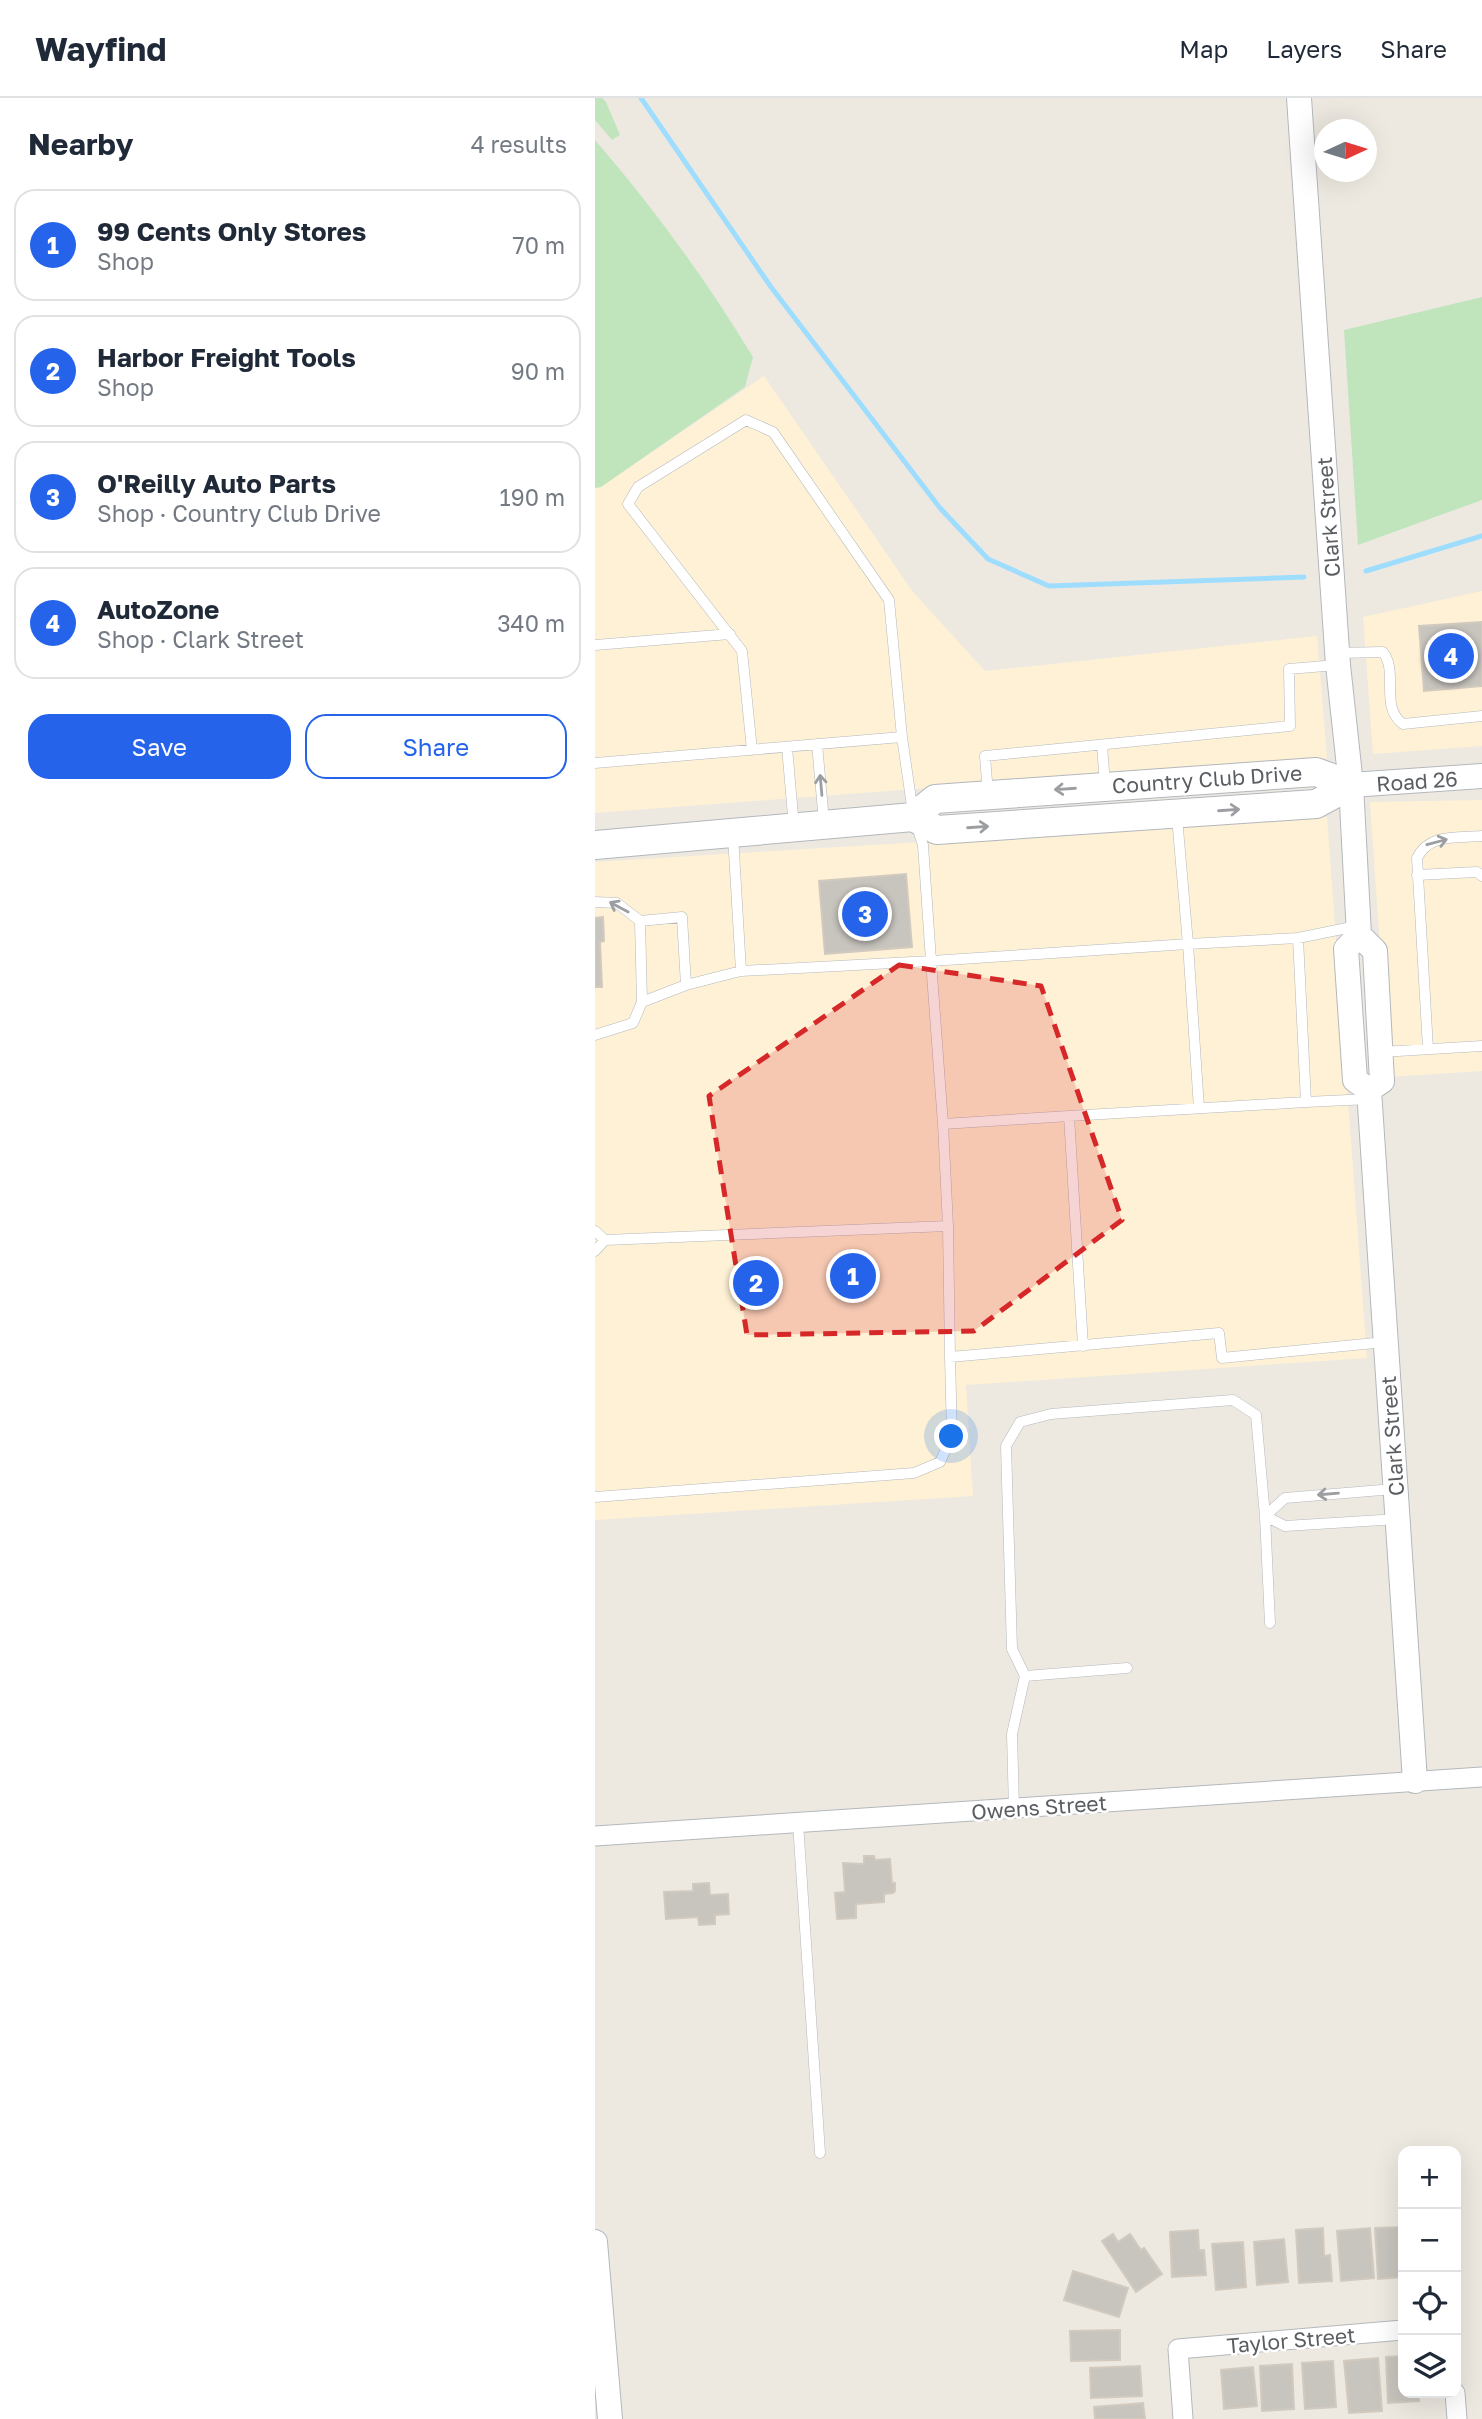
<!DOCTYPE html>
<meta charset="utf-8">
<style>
:root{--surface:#fff;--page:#f2f2f3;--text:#1f2937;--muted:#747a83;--line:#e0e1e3;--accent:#2563eb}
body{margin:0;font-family:"Golos Text",sans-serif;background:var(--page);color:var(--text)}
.controls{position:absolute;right:21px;bottom:21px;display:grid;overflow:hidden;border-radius:14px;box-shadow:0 7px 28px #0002}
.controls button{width:63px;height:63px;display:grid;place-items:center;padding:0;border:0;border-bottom:2px solid var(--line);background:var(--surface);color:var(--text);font:35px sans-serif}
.compass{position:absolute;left:719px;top:21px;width:63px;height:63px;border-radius:50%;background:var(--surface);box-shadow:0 7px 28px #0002;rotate:86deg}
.you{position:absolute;left:357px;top:1339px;width:24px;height:24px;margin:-18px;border:5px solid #fff;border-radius:50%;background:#1a73e8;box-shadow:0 0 0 10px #1a73e833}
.badge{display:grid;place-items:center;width:46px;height:46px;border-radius:50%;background:var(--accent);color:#fff;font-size:23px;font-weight:700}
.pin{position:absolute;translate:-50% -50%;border:4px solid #fff;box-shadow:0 2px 7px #0006}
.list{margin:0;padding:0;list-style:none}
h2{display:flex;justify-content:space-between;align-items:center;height:91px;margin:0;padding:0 28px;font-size:30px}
h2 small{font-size:23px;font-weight:400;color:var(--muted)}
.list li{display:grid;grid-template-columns:46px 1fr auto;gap:21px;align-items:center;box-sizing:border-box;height:112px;margin:0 14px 14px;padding:0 14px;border:2px solid var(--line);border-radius:21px}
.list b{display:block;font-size:26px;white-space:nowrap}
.list p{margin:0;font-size:23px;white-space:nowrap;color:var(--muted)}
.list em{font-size:23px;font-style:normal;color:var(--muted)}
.actions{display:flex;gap:14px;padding:21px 28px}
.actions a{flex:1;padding:16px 0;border:2px solid var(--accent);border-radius:21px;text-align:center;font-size:24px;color:var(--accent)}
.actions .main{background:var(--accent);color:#fff}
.icon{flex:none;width:38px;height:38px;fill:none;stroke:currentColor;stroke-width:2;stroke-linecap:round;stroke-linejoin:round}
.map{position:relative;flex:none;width:887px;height:2321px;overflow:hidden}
header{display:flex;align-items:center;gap:42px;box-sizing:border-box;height:98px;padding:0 35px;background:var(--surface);border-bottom:2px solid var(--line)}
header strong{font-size:33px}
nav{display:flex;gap:38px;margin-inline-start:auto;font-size:24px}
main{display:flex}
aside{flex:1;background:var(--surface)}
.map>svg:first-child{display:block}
.commercial{fill:#fef1d5}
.green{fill:#c0e5bd}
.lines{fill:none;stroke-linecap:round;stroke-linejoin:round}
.stream{stroke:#9fddff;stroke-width:5}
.building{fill:#c8c4be;stroke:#d2cabf;stroke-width:2}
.service-casing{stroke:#b4b8bc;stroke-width:11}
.minor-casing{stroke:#b4b8bc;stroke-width:21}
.tertiary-casing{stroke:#b4b8bc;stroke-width:26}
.secondary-casing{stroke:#b3b7bc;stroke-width:30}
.service{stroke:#fff;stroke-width:10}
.minor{stroke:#fff;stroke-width:19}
.tertiary{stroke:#fff;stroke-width:24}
.secondary{stroke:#fff;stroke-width:28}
.oneway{stroke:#9c9ea1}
.marked{fill:#d62828;fill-opacity:0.2;stroke:#d62828;stroke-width:5;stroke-dasharray:14 9;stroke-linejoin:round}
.labels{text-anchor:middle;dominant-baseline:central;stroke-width:5;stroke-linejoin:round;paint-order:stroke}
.street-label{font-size:21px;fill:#5a5e62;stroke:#fff}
</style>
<header>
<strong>Wayfind</strong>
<nav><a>Map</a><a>Layers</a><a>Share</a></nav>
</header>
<main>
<aside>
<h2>Nearby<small>4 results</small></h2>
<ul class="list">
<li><span class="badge">1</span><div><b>99 Cents Only Stores</b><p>Shop</p></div><em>70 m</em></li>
<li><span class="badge">2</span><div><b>Harbor Freight Tools</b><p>Shop</p></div><em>90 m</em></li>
<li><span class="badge">3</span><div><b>O'Reilly Auto Parts</b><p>Shop · Country Club Drive</p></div><em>190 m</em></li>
<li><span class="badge">4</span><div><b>AutoZone</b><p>Shop · Clark Street</p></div><em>340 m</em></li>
</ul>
<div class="actions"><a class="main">Save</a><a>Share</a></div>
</aside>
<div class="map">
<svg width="887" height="2321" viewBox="0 0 887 2321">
<rect width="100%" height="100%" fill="#ede9e1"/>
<path class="commercial" d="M 169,278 L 318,494 L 390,573 L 722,538 L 732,660 L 0,715 L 0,390 L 6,389 Z
M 887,493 L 887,648 L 778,656 L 768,519 Z
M 887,702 L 887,973 L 794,979 L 775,704 Z
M 732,719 L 772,1260 L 371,1287 L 378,1398 L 0,1422 L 0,764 Z"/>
<path class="green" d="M 0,0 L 7,0 L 11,4 L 25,37 L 17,42 L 0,22 Z
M 0,42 C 58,109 112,183 158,259 L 150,289 L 6,389 L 0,390 Z
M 887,199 L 887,402 L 763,447 L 749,232 Z"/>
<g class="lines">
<path class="stream" d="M 46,0 L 176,189 L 345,410 L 393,461 L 454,488 L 709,479
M 771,473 L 887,438"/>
</g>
<path class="building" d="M 887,524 L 887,588 L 829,593 L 824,528 Z
M 311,776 L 317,849 L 230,856 L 224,783 Z
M 8,819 L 9,843 L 5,844 L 7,889 L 0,889 L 0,820 Z
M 269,1758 L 279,1758 L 280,1762 L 295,1761 L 297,1785 L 300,1785 L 300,1793 L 298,1795 L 289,1796 L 289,1804 L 261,1806 L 261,1820 L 242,1821 L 240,1795 L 250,1794 L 248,1765 L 269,1766 Z
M 114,1785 L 115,1797 L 133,1796 L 134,1816 L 120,1817 L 120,1826 L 104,1827 L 103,1819 L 71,1821 L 69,1794 L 98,1793 L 98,1786 Z
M 808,2129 L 808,2179 L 783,2181 L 780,2130 Z
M 728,2130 L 729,2158 L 735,2157 L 737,2183 L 704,2185 L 701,2132 Z
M 775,2130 L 779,2180 L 746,2183 L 742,2133 Z
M 603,2132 L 604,2152 L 609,2152 L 611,2177 L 577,2179 L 575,2134 Z
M 518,2136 L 523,2144 L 535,2136 L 546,2152 L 549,2150 L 567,2176 L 541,2194 L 507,2143 Z
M 689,2141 L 693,2184 L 662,2187 L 659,2144 Z
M 648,2144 L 651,2189 L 621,2192 L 617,2146 Z
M 478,2173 L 533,2190 L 524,2219 L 469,2202 Z
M 525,2232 L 525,2262 L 476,2263 L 475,2233 Z
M 808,2258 L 808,2295 L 824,2295 L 824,2303 L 793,2305 L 791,2259 Z
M 783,2260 L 787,2313 L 754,2315 L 749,2263 Z
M 738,2263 L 741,2309 L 710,2311 L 707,2265 Z
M 697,2266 L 699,2311 L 667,2313 L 665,2268 Z
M 545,2268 L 547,2298 L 496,2300 L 495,2270 Z
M 658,2269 L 662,2308 L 629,2311 L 626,2272 Z
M 548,2305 L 550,2321 L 500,2321 L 499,2309 Z"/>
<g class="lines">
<defs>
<path id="service" d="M 0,547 L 135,536
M 742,555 L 788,554 C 804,575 784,608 808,626 L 887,618
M 222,646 L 229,724
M 507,648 L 510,686
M 192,649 L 199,729
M 157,652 L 147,553 L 33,406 L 43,389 L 151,322 L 178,334 L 294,502 L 307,639
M 0,665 L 307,639 L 318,715
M 393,696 L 390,658 L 695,628 L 694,571 L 742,567
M 822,777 L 882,774 L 887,778
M 0,804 L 22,805 L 45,823
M 703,840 L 711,1004 L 774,1001
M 146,873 L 336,863 L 328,747 L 322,729
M 47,904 L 91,887
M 0,937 L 38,925 L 47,904 L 45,823 L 87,819 L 91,887 L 146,873 L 138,737
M 833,951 L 822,760 C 834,735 862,740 887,738
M 786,954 L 887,948
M 604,1010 L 593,846 L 703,840 L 762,828
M 474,1018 L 348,1026 L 336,863 L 593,846 L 582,719
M 348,1026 L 353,1128
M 0,1133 L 10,1142 L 353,1128 L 355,1259
M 0,1153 L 10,1142
M 488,1248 L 474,1018 L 711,1004
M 0,1399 L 319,1375 L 345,1364 L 357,1338 L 355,1259 L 624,1235 L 627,1260 L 790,1244
M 670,1418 L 690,1400 L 799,1391
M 670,1418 L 690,1428 L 803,1421
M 430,1578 L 417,1551 L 411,1348 L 425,1324 L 456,1316 L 638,1302 L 661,1317 L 670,1418 L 675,1525
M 419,1711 L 417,1636 L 430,1578 L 532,1570
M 203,1725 L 225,2055"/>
<path id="minor" d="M 0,1738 L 887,1679
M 860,2295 L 862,2321
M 588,2321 L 583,2251 L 808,2232"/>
<path id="tertiary" d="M 704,0 L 743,567 L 756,687 L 764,837 L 780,853 L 787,983 L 774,992
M 756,687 L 887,678
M 764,837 L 751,851 L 760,982 L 774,992 L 820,1683
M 0,2144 L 15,2321"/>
<path id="secondary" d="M 318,719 L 342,732 L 721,706 L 756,687
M 0,747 L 318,719 L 340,701 L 721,674 L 756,687"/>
</defs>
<use href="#service" class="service-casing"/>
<use href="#minor" class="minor-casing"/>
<use href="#tertiary" class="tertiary-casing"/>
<use href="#secondary" class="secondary-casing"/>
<use href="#service" class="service"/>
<use href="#minor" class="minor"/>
<use href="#tertiary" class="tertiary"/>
<use href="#secondary" class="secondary"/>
</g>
<defs><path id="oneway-shaft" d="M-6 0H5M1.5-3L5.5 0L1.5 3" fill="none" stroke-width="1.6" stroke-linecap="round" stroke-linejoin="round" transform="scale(1.75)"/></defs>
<g class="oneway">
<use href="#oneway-shaft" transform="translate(226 687) rotate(-95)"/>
<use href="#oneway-shaft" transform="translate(470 691) rotate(176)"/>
<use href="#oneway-shaft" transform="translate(634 712) rotate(-4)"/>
<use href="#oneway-shaft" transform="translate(383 729) rotate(-4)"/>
<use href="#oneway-shaft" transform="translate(842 744) rotate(-15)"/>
<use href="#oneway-shaft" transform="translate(24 809) rotate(-152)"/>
<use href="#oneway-shaft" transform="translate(733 1396) rotate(175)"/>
</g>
<path class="marked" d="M 304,867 L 446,888 L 527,1122 L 379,1233 L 152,1237 L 114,998 Z"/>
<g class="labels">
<g class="street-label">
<text transform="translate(733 419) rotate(-94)">Clark Street</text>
<text transform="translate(612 681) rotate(-4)">Country Club Drive</text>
<text transform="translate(822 683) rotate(-4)">Road 26</text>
<text transform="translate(797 1338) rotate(-94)">Clark Street</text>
<text transform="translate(444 1709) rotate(-4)">Owens Street</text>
<text transform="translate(696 2242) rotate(-5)">Taylor Street</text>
</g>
</g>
</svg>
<div class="controls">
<button>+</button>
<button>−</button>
<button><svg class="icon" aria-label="locate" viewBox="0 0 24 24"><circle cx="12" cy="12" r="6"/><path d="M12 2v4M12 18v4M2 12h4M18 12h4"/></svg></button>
<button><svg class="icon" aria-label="layers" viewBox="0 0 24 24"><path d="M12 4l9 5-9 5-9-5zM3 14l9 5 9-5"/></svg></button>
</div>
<svg class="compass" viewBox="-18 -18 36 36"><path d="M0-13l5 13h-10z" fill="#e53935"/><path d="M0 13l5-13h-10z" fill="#747a83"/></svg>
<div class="you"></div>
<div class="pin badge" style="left:258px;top:1178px">1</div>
<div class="pin badge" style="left:161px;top:1185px">2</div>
<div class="pin badge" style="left:270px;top:816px">3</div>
<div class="pin badge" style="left:856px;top:558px">4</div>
</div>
</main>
